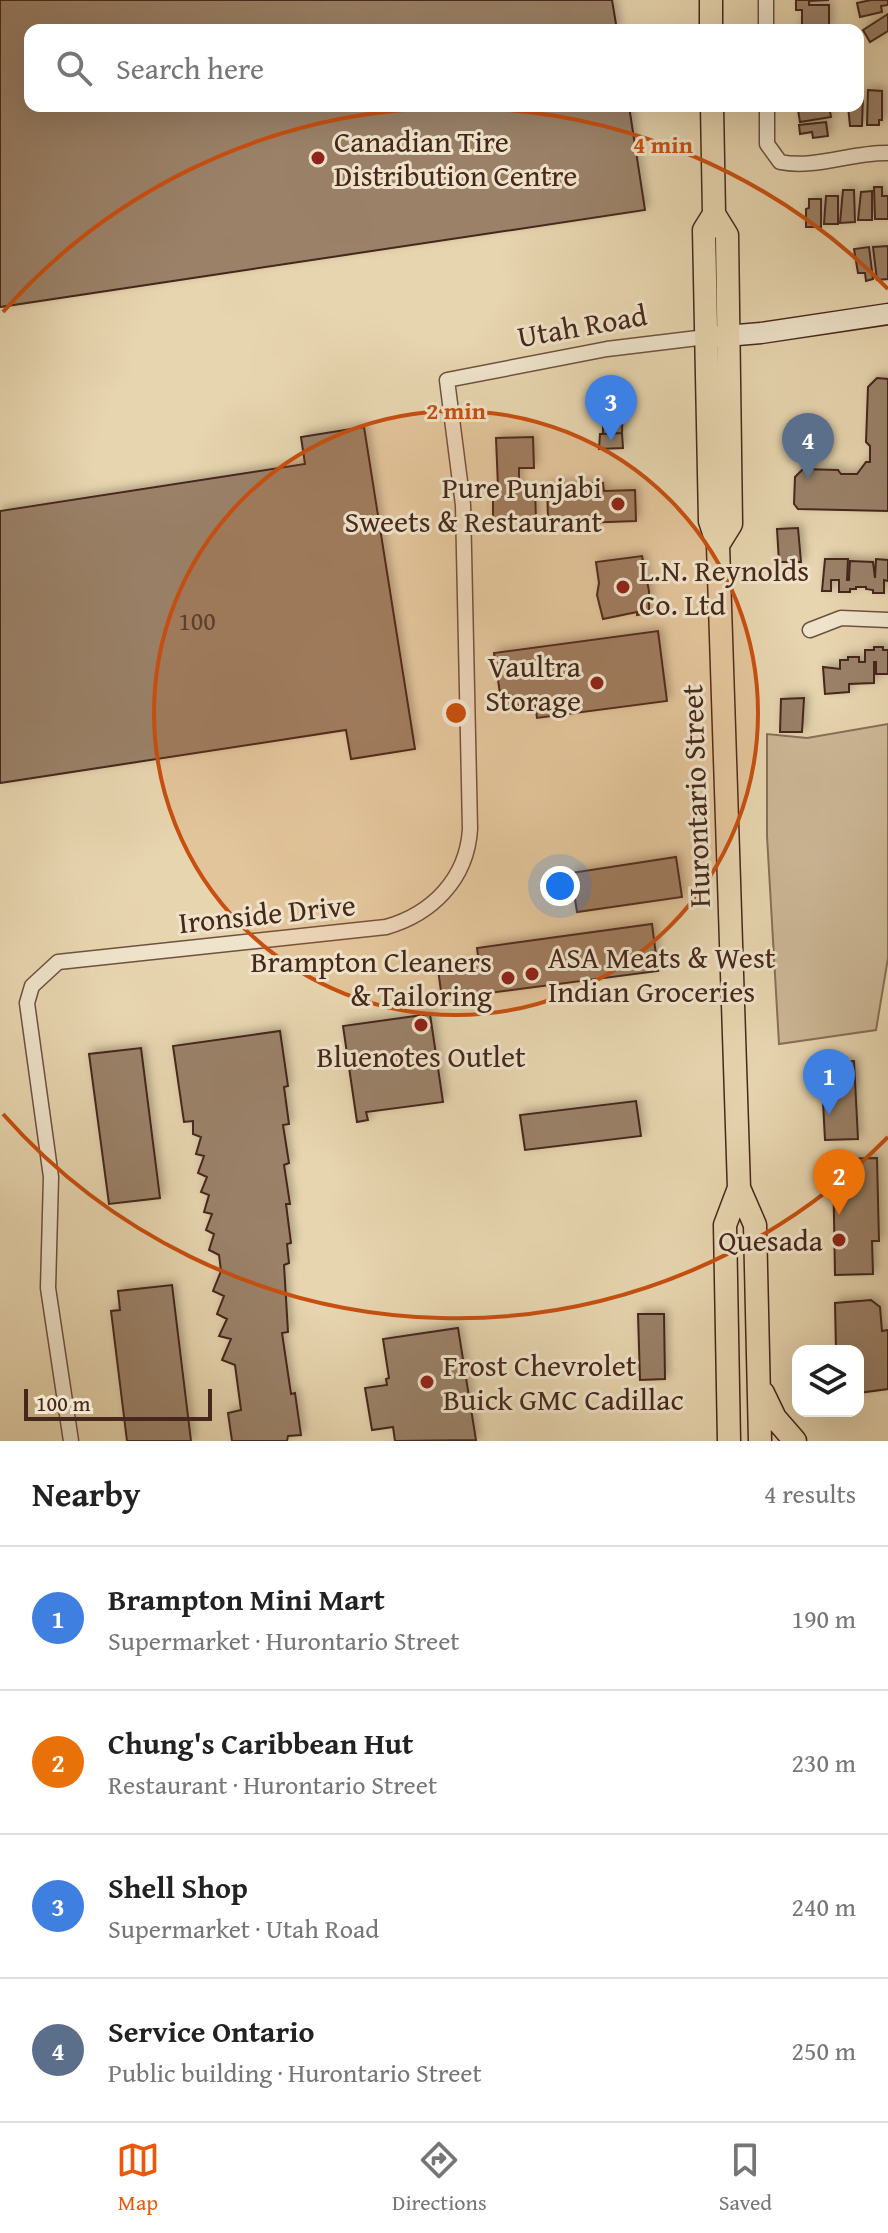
<!DOCTYPE html>
<meta charset="utf-8">
<style>
:root{--surface:#fff;--page:#f6f6f6;--text:#222;--muted:#767676;--line:#e0e0e0;--accent:#ea580c}
body{margin:0;font-family:"Gentium Book Plus",serif;background:var(--page);color:var(--text)}
.controls{position:absolute;right:24px;bottom:24px;display:grid;overflow:hidden;border-radius:16px;box-shadow:0 8px 32px #0002}
.controls button{width:72px;height:72px;display:grid;place-items:center;padding:0;border:0;border-bottom:2px solid var(--line);background:var(--surface);color:var(--text);font:40px sans-serif}
.scale{position:absolute;left:24px;bottom:20px;width:188px;box-sizing:border-box;padding-left:8px;border:4px solid #46271b;border-top:0;font-size:22px;line-height:28px;white-space:nowrap;color:#46271b;-webkit-text-stroke:6px #efe4cb;paint-order:stroke}
.you{position:absolute;left:560px;top:886px;width:28px;height:28px;margin:-20px;border:6px solid #fff;border-radius:50%;background:#1a73e8;box-shadow:0 0 0 12px #1a73e833}
.badge{display:grid;place-items:center;width:52px;height:52px;border-radius:50%;background:var(--accent);color:#fff;font-size:26px;font-weight:700}
.pin{position:absolute;translate:-50% -66px;filter:drop-shadow(0 2px 4px #0008)}
.pin::after{content:'';position:absolute;top:42px;width:28px;height:24px;background:inherit;clip-path:polygon(0 0,100% 0,50% 100%)}
.list{margin:0;padding:0;list-style:none}
h2{display:flex;justify-content:space-between;align-items:center;height:104px;margin:0;padding:0 32px;font-size:34px}
h2 small{font-size:26px;font-weight:400;color:var(--muted)}
.list li{display:grid;grid-template-columns:52px 1fr auto;gap:24px;align-items:center;box-sizing:border-box;height:144px;padding:0 32px;border-top:2px solid var(--line)}
.list b{display:block;font-size:30px;white-space:nowrap}
.list p{margin:0;font-size:26px;white-space:nowrap;color:var(--muted)}
.list em{font-size:26px;font-style:normal;color:var(--muted)}
.icon{flex:none;width:44px;height:44px;fill:none;stroke:currentColor;stroke-width:2;stroke-linecap:round;stroke-linejoin:round}
.map{position:relative;flex:none;width:888px;height:1441px;overflow:hidden}
.search{position:absolute;background:var(--surface);box-shadow:0 8px 32px #0002;left:24px;right:24px;top:24px;height:88px;display:flex;align-items:center;gap:20px;box-sizing:border-box;padding:0 28px;border-radius:16px;color:var(--muted);font-size:30px}
.sheet{height:680px;background:var(--surface)}
nav{display:flex;justify-content:space-around;align-items:center;box-sizing:border-box;height:112px;border-top:2px solid var(--line);background:var(--surface);font-size:22px;color:var(--muted)}
nav a{display:grid;justify-items:center;gap:4px}
nav .on{color:var(--accent)}
.map>svg:first-child{display:block}
.green{fill:#ccb796;stroke:#896f58;stroke-width:2}
.building{fill:#9a8168;stroke:#46271b;stroke-width:2;filter:url(#shadow)}
.lines{fill:none;stroke-linecap:round;stroke-linejoin:round}
.street-casing{stroke:#6e5240;stroke-width:17}
.secondary-casing{stroke:#46271b;stroke-width:23}
.primary-casing{stroke:#46271b;stroke-width:25}
.street{stroke:#efe4cb;stroke-width:14}
.secondary{stroke:#efe4cb;stroke-width:20}
.primary{stroke:#e7d5af;stroke-width:22}
.ring{fill:none;stroke:#c84f0f;stroke-width:4}
.poi-dot{fill:#8f2418;stroke:#efe4cb;stroke-width:3}
.labels{text-anchor:middle;dominant-baseline:central;stroke-width:6;stroke-linejoin:round;paint-order:stroke}
.number-label{font-size:26px;fill:#5b3e2e}
.poi-label{font-size:30px;fill:#46271b;stroke:#efe4cb;text-anchor:start}
.street-label{font-size:30px;fill:#46271b;stroke:#efe4cb}
.centre{fill:#c84f0f;stroke:#efe4cb;stroke-width:4}
.ring-label{font-size:24px;text-anchor:middle;font-weight:bold;fill:#c84f0f;stroke:#efe4cb;stroke-width:6;stroke-linejoin:round;paint-order:stroke}
</style>
<div class="map">
<svg width="888" height="1441" viewBox="0 0 888 1441">
<defs>
<filter id="shadow"><feDropShadow dx="3.5" dy="-3.5" stdDeviation="4" flood-color="#0004"/></filter>
</defs>
<rect width="100%" height="100%" fill="#e7d5af"/>
<filter id="stains"><feTurbulence type="fractalNoise" baseFrequency=".0025" numOctaves="4"/><feColorMatrix values="0 0 0 0 .2 0 0 0 0 .09 0 0 0 0 .02 0 0 0 .5 -.17"/></filter>
<radialGradient id="worn" r=".72"><stop offset=".6" stop-color="#630" stop-opacity="0"/><stop offset="1" stop-color="#630" stop-opacity=".3"/></radialGradient>
<path class="green" d="M 888,724 L 888,958 L 876,1030 L 779,1044 L 767,836 L 767,734 L 807,738 Z"/>
<path class="building" d="M 0,0 L 612,0 L 617,30 L 30,30 L 30,106 L 629,106 L 645,210 L 0,307 Z
M 796,0 L 829,0 L 809,1 L 809,5 L 829,5 L 829,29 L 797,30 L 797,25 L 802,25 L 802,10 L 796,10 Z
M 871,0 L 888,0 L 888,5 L 881,6 L 882,12 L 860,17 L 857,3 Z
M 888,14 L 888,31 L 870,42 L 863,30 Z
M 868,90 L 882,91 L 882,120 L 879,120 L 879,125 L 867,125 Z
M 858,94 L 863,94 L 862,126 L 850,126 L 848,106 L 858,106 Z
M 829,106 L 831,117 L 800,122 L 798,110 L 810,106 Z
M 826,122 L 828,136 L 813,138 L 812,132 L 800,134 L 799,125 Z
M 874,187 L 882,187 L 882,196 L 888,196 L 888,219 L 875,219 Z
M 843,190 L 854,190 L 855,222 L 840,223 Z
M 872,191 L 872,220 L 858,220 L 861,192 Z
M 826,196 L 838,196 L 838,224 L 824,224 Z
M 809,199 L 821,199 L 821,227 L 806,227 L 806,209 L 809,208 Z
M 888,246 L 888,279 L 877,280 L 873,247 Z
M 869,247 L 873,279 L 866,281 L 865,273 L 858,273 L 854,249 Z
M 877,378 L 888,379 L 888,511 L 798,509 L 794,504 L 795,477 L 803,469 L 838,470 L 841,474 L 857,474 L 866,462 L 870,462 L 870,446 L 866,442 L 868,387 Z
M 603,400 L 623,400 L 622,433 L 603,434 Z
M 364,427 L 415,749 L 351,759 L 346,730 L 0,783 L 0,511 L 305,464 L 301,437 Z
M 622,433 L 623,448 L 599,449 L 600,434 Z
M 533,437 L 534,468 L 519,468 L 519,490 L 535,490 L 536,520 L 493,521 L 493,496 L 501,496 L 498,487 L 496,438 Z
M 603,483 L 604,491 L 635,490 L 636,521 L 582,523 L 582,518 L 548,519 L 547,485 Z
M 798,528 L 801,562 L 779,562 L 777,529 Z
M 642,556 L 649,591 L 649,613 L 637,615 L 637,612 L 603,619 L 597,595 L 599,583 L 596,562 Z
M 825,559 L 848,559 L 847,580 L 849,580 L 850,561 L 873,562 L 875,578 L 876,559 L 888,560 L 888,581 L 884,580 L 884,593 L 873,593 L 873,590 L 866,589 L 866,587 L 856,587 L 856,589 L 850,589 L 850,592 L 839,592 L 839,580 L 831,580 L 831,591 L 822,591 Z
M 658,631 L 667,701 L 537,718 L 535,703 L 502,707 L 494,653 Z
M 874,647 L 883,647 L 883,650 L 888,650 L 888,674 L 876,674 L 876,662 L 874,662 L 874,683 L 849,684 L 849,692 L 825,694 L 823,667 L 840,669 L 840,660 L 848,660 L 848,657 L 859,657 L 859,662 L 865,662 L 865,650 L 874,650 Z
M 804,698 L 802,732 L 780,732 L 781,699 Z
M 676,857 L 682,897 L 577,912 L 571,873 Z
M 652,924 L 658,971 L 442,999 L 438,969 L 479,963 L 477,948 Z
M 430,1014 L 443,1102 L 366,1112 L 368,1120 L 357,1122 L 343,1026 Z
M 280,1031 L 288,1086 L 284,1087 L 289,1124 L 283,1125 L 289,1163 L 284,1165 L 290,1204 L 286,1204 L 291,1243 L 287,1244 L 289,1263 L 284,1265 L 288,1332 L 282,1333 L 291,1394 L 295,1393 L 301,1435 L 288,1436 L 287,1441 L 232,1441 L 228,1413 L 241,1410 L 235,1365 L 222,1360 L 231,1339 L 219,1336 L 227,1319 L 217,1314 L 224,1296 L 213,1291 L 221,1271 L 219,1255 L 209,1250 L 214,1234 L 206,1230 L 212,1214 L 204,1212 L 209,1195 L 201,1192 L 207,1177 L 198,1173 L 204,1156 L 196,1154 L 201,1137 L 193,1134 L 193,1121 L 184,1122 L 173,1046 Z
M 141,1048 L 160,1198 L 109,1204 L 89,1054 Z
M 854,1061 L 858,1139 L 825,1140 L 821,1063 Z
M 636,1101 L 641,1136 L 525,1150 L 520,1115 Z
M 877,1158 L 879,1241 L 872,1241 L 873,1274 L 835,1275 L 833,1159 Z
M 172,1285 L 191,1441 L 127,1441 L 111,1311 L 120,1310 L 118,1291 Z
M 871,1300 L 880,1307 L 882,1331 L 888,1330 L 888,1389 L 858,1393 L 858,1351 L 836,1351 L 835,1303 Z
M 638,1314 L 664,1314 L 665,1379 L 640,1380 Z
M 458,1328 L 476,1440 L 395,1441 L 393,1427 L 372,1430 L 365,1388 L 387,1385 L 386,1379 L 389,1378 L 383,1339 Z"/>
<g class="lines">
<defs>
<path id="street" d="M 766,0 L 766,30
M 767,106 L 767,144 L 780,162 C 816,169 852,152 888,153
M 810,630 L 841,618 L 888,620
M 71,1441 L 48,1288 L 51,1177 L 27,1003 L 32,986 L 58,962 L 386,927 C 432,914 467,879 470,829 L 463,505 L 447,380 L 607,349 L 706,337"/>
<path id="secondary" d="M 714,337 L 761,333 L 888,314"/>
<path id="primary" d="M 711,0 L 711,30
M 712,106 L 714,214 L 727,235 L 731,524 L 718,545
M 714,214 L 704,230 L 710,521 L 718,545 L 739,1188 L 755,1225 L 760,1441
M 763,1393 L 775,1418 L 795,1441
M 729,1441 L 725,1225 L 739,1188"/>
</defs>
<use href="#street" class="street-casing"/>
<use href="#secondary" class="secondary-casing"/>
<use href="#primary" class="primary-casing"/>
<use href="#street" class="street"/>
<use href="#secondary" class="secondary"/>
<use href="#primary" class="primary"/>
</g>
<circle cx="456" cy="713" r="302" fill="#c84f0f" fill-opacity=".12"/>
<g class="ring">
<circle cx="456" cy="713" r="302"/>
<path d="M888 1137A605 605 0 0 1 3 1114M3 312A605 605 0 0 1 888 289"/>
</g>
<g class="poi-dot">
<circle cx="318" cy="158" r="8"/>
<circle cx="618" cy="504" r="8"/>
<circle cx="623" cy="587" r="8"/>
<circle cx="597" cy="683" r="8"/>
<circle cx="532" cy="974" r="8"/>
<circle cx="508" cy="978" r="8"/>
<circle cx="421" cy="1025" r="8"/>
<circle cx="839" cy="1240" r="8"/>
<circle cx="427" cy="1382" r="8"/>
</g>
<g class="labels">
<g class="number-label">
<text x="197" y="620">100</text>
</g>
<g class="poi-label">
<text x="334" y="141">Canadian Tire<tspan x="334" dy="34">Distribution Centre</tspan></text>
<text x="602" y="487" text-anchor="end">Pure Punjabi<tspan x="602" dy="34">Sweets &amp; Restaurant</tspan></text>
<text x="639" y="570">L.N. Reynolds<tspan x="639" dy="34">Co. Ltd</tspan></text>
<text x="581" y="666" text-anchor="end">Vaultra<tspan x="581" dy="34">Storage</tspan></text>
<text x="548" y="957">ASA Meats &amp; West<tspan x="548" dy="34">Indian Groceries</tspan></text>
<text x="492" y="961" text-anchor="end">Brampton Cleaners<tspan x="492" dy="34">&amp; Tailoring</tspan></text>
<text x="421" y="1056" text-anchor="middle">Bluenotes Outlet</text>
<text x="823" y="1240" text-anchor="end">Quesada</text>
<text x="443" y="1365">Frost Chevrolet<tspan x="443" dy="34">Buick GMC Cadillac</tspan></text>
</g>
<g class="street-label">
<text transform="translate(582 325) rotate(-10)">Utah Road</text>
<text transform="translate(695 796) rotate(-92)">Hurontario Street</text>
<text transform="translate(267 913) rotate(-6)">Ironside Drive</text>
</g>
</g>
<circle cx="456" cy="713" r="12" class="centre"/>
<g class="ring-label">
<text x="663" y="153">4 min</text>
<text x="456" y="419">2 min</text>
</g>
<rect width="100%" height="100%" filter="url(#stains)"/>
<rect width="100%" height="100%" fill="url(#worn)"/>
</svg>
<div class="controls">
<button><svg class="icon" aria-label="layers" viewBox="0 0 24 24"><path d="M12 4l9 5-9 5-9-5zM3 14l9 5 9-5"/></svg></button>
</div>
<div class="scale">100 m</div>
<div class="you"></div>
<div class="pin badge" style="left:829px;top:1115px;background:#3f7fe0">1</div>
<div class="pin badge" style="left:839px;top:1215px;background:#e8710a">2</div>
<div class="pin badge" style="left:611px;top:441px;background:#3f7fe0">3</div>
<div class="pin badge" style="left:808px;top:479px;background:#5c6f8a">4</div>
<div class="search"><svg class="icon" aria-label="search" viewBox="0 0 24 24"><circle cx="10" cy="10" r="6"/><path d="M15 15l6 6"/></svg>Search here</div>
</div>
<section class="sheet">
<h2>Nearby<small>4 results</small></h2>
<ul class="list">
<li><span class="badge" style="background:#3f7fe0">1</span><div><b>Brampton Mini Mart</b><p>Supermarket · Hurontario Street</p></div><em>190 m</em></li>
<li><span class="badge" style="background:#e8710a">2</span><div><b>Chung's Caribbean Hut</b><p>Restaurant · Hurontario Street</p></div><em>230 m</em></li>
<li><span class="badge" style="background:#3f7fe0">3</span><div><b>Shell Shop</b><p>Supermarket · Utah Road</p></div><em>240 m</em></li>
<li><span class="badge" style="background:#5c6f8a">4</span><div><b>Service Ontario</b><p>Public building · Hurontario Street</p></div><em>250 m</em></li>
</ul>
</section>
<nav>
<a class="on"><svg class="icon" aria-label="map" viewBox="0 0 24 24"><path d="M3 6l6-2 6 2 6-2v14l-6 2-6-2-6 2zM9 4v14M15 6v14"/></svg>Map</a>
<a><svg class="icon" aria-label="directions" viewBox="0 0 24 24"><path d="M12 3l9 9-9 9-9-9zM9 14v-3h6M13 9l2 2-2 2"/></svg>Directions</a>
<a><svg class="icon" aria-label="saved" viewBox="0 0 24 24"><path d="M7 4h10v16l-5-4-5 4z"/></svg>Saved</a>
</nav>
